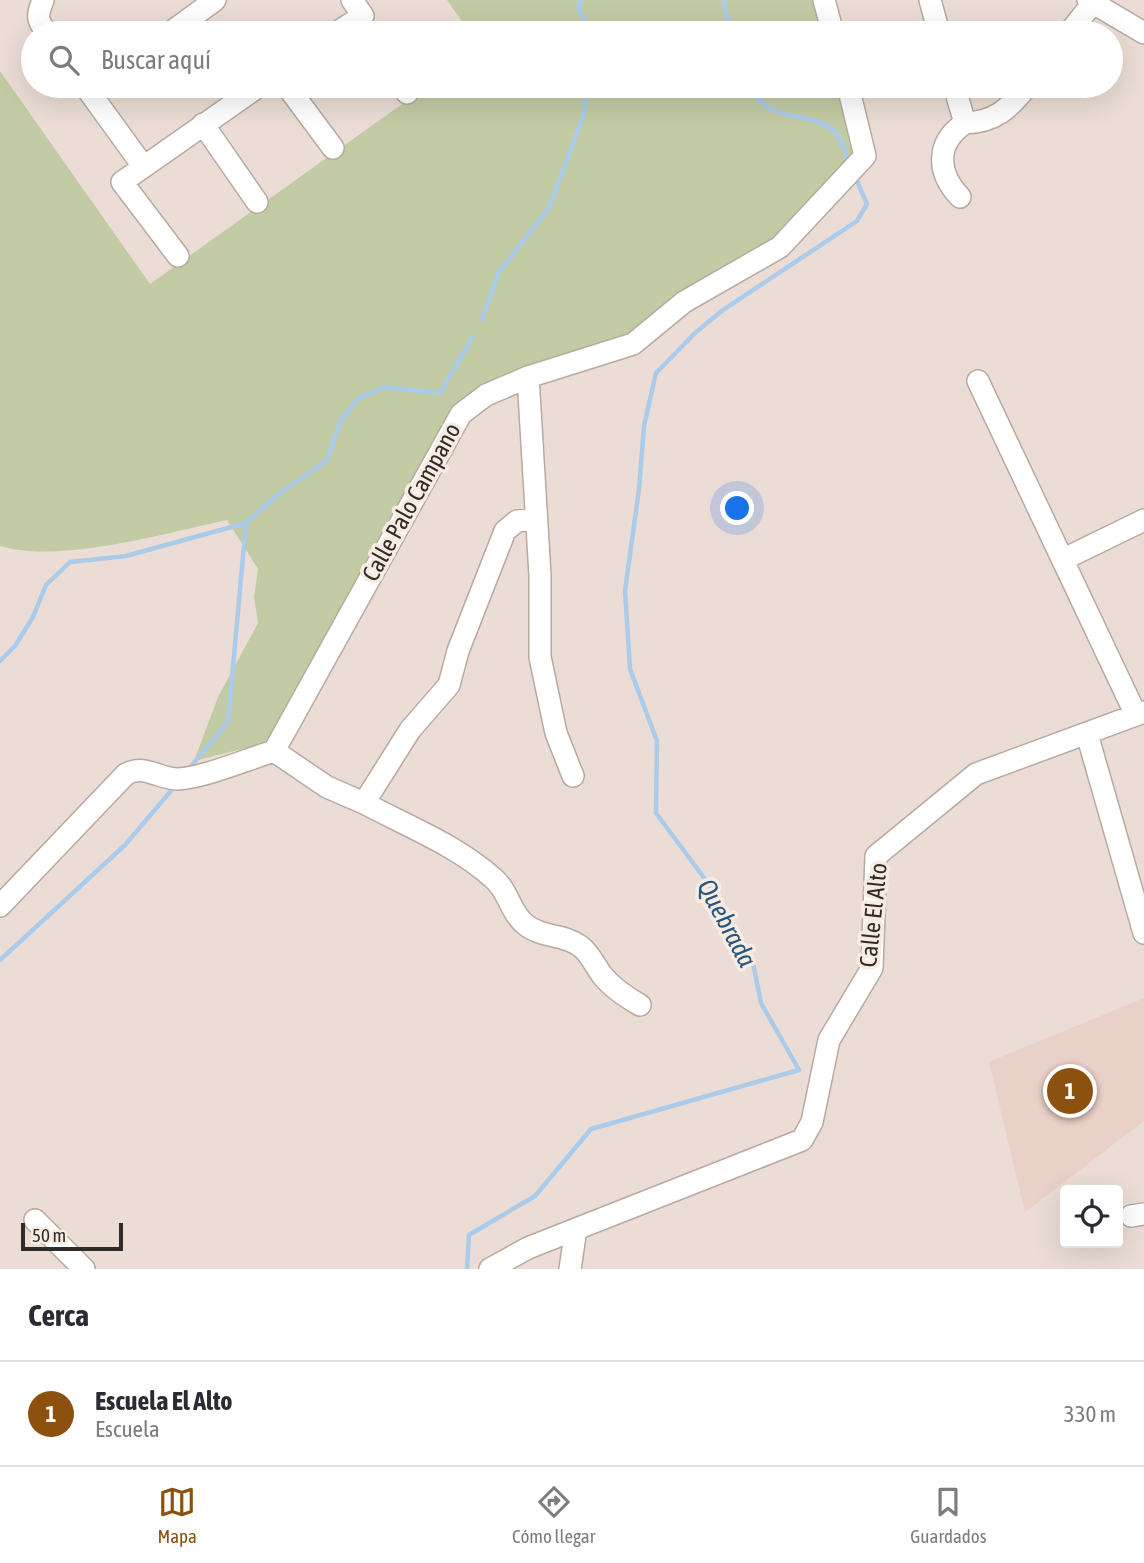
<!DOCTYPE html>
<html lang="es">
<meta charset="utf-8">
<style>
:root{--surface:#fff;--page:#f2f2f3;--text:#2b2b33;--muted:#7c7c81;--line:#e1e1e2;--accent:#8c510e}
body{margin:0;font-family:"Asap Condensed",sans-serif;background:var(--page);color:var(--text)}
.controls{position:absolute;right:21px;bottom:21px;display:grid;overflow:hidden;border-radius:7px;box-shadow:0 7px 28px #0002}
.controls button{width:63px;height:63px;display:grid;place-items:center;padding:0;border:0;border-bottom:2px solid var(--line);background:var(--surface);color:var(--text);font:35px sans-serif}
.scale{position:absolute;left:21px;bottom:18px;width:102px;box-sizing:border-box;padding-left:7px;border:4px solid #302b28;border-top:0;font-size:19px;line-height:24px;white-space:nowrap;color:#302b28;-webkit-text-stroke:5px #f8ebe2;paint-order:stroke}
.you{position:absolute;left:738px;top:509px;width:24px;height:24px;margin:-18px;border:5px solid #fff;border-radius:50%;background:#1a73e8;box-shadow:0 0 0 10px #1a73e833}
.badge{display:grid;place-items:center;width:46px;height:46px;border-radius:50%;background:var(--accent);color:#fff;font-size:23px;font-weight:700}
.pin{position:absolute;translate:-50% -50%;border:4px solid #fff;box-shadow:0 2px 7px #0006}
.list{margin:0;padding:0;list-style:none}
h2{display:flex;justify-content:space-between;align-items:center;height:91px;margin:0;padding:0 28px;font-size:30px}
h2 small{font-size:23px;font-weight:400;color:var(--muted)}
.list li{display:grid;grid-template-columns:46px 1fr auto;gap:21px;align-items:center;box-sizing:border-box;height:105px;padding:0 28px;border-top:2px solid var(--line)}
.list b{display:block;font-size:26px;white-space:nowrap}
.list p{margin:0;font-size:23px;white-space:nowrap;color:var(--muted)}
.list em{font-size:23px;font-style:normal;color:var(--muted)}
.icon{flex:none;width:38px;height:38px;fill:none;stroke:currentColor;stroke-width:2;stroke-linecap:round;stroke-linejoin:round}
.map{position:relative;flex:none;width:1144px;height:1269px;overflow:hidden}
.search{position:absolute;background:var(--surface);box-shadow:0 7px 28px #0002;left:21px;right:21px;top:21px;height:77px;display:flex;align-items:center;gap:18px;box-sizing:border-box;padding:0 24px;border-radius:38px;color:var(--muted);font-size:26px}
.sheet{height:196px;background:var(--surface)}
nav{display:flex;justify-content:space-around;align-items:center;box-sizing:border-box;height:98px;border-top:2px solid var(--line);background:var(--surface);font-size:19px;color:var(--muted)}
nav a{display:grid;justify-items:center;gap:4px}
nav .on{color:var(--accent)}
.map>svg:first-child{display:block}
.education{fill:#e9d0c8}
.green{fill:#c3cba4}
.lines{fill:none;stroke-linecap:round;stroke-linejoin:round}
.stream{stroke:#abcbea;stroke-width:4.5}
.minor-casing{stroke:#b6aaa1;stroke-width:24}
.minor{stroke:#fff;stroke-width:21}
.labels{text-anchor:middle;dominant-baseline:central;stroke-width:7;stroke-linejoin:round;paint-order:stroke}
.street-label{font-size:24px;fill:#302b28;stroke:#f8ebe2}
.water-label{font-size:26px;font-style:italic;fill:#27567f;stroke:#f8ebe2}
</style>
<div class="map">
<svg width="1144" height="1269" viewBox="0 0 1144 1269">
<rect width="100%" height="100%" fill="#ebddd5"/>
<path class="education" d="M 1144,998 L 1144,1121 L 1025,1212 L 989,1062 Z"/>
<path class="green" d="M 447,0 L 814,0 L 823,33 L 470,33 Z
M 0,71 L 150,284 L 426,87 L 435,98 L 452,86 L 839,86 L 855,153 L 775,243 L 638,330 C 579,360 512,369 456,404 L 270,742 L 194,761 L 218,697 L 258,623 L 254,597 L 258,569 L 227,520 C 166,533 60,564 0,546 Z"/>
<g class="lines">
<path class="stream" d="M 582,0 L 578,6 L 589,33
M 724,0 L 730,33
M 747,86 C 775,128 807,107 835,132 C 842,139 845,153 848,162
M 482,319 L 499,272 L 549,208 L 583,117 L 588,86
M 0,661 L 15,646 L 33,617 L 46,585 L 70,562 L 126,556 L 246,523 L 275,497 L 327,460 L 341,420 L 359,398 L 384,387 L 440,393 L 472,338
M 188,770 L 228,722 L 246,523
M 0,960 L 125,845 L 175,786
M 467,1269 L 469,1235 L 535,1196 L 591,1129 L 799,1070 L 761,1003 L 752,958 L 716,894 L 656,813 L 657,741 L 630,669 L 625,591 L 639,489 L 644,426 L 656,373 L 695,333 L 723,310 L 857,221 L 867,204 L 856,179"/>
<defs>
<path id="minor" d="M 43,0 C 37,16 36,19 47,33
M 824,0 L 833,33
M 930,0 L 939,33
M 1088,0 L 1144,33
M 170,33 L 215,0
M 336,33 L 363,16 L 352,0
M 1069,33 L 1092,4
M 85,86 L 143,166
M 287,86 L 333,148
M 402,86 L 407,93
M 954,86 L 965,123
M 203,124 L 257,202
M 960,197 C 937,173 935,143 965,123 C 995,122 1009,109 1027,86
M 178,256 L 122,182 L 259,86
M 528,377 L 540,575 L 540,657 L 556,733 L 573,776
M 978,381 L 1136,715
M 1064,559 L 1144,520
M 1087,734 L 1144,933
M 274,751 L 327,787 L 364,803 L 410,730 L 449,685 L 458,651 L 505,531 L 517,521 L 535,519
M 364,803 C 407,826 456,845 493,878 C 509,891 510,913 526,925 C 542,938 564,934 580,946 C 590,953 595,966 602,975 C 612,988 626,997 640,1005
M 0,906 L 126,774 C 146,764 158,779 178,779 C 203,778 248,759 274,751 L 461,414 L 486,395 L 528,377 L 633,344 L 684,302 L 780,247 L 865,156 L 848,86
M 1131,1216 L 1144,1214
M 35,1220 L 84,1269
M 490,1269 L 528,1248 L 802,1140 L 812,1122 L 829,1040 L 872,968 L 876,856 L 976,774 L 1144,712
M 570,1269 L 576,1229"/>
</defs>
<use href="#minor" class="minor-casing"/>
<use href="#minor" class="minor"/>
</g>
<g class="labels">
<g class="street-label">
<text transform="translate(411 502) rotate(-61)">Calle Palo Campano</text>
<text transform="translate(873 915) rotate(-84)">Calle El Alto</text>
</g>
<g class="water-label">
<text transform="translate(727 923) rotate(62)">Quebrada</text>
</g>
</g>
</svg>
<div class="controls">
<button><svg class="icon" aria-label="locate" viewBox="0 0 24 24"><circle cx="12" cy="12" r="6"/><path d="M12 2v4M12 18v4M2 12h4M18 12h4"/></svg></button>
</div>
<div class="scale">50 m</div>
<div class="you"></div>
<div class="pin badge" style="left:1070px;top:1091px">1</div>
<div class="search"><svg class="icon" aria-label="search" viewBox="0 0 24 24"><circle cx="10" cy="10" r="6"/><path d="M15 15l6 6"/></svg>Buscar aquí</div>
</div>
<section class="sheet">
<h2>Cerca<small></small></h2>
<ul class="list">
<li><span class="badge">1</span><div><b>Escuela El Alto</b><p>Escuela</p></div><em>330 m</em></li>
</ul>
</section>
<nav>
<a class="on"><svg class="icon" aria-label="map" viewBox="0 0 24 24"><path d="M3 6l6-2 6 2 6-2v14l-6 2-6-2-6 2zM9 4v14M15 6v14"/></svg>Mapa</a>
<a><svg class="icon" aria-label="directions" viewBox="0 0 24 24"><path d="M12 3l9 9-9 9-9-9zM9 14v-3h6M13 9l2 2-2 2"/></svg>Cómo llegar</a>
<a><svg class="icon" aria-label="saved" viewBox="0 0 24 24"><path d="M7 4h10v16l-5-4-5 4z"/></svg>Guardados</a>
</nav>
